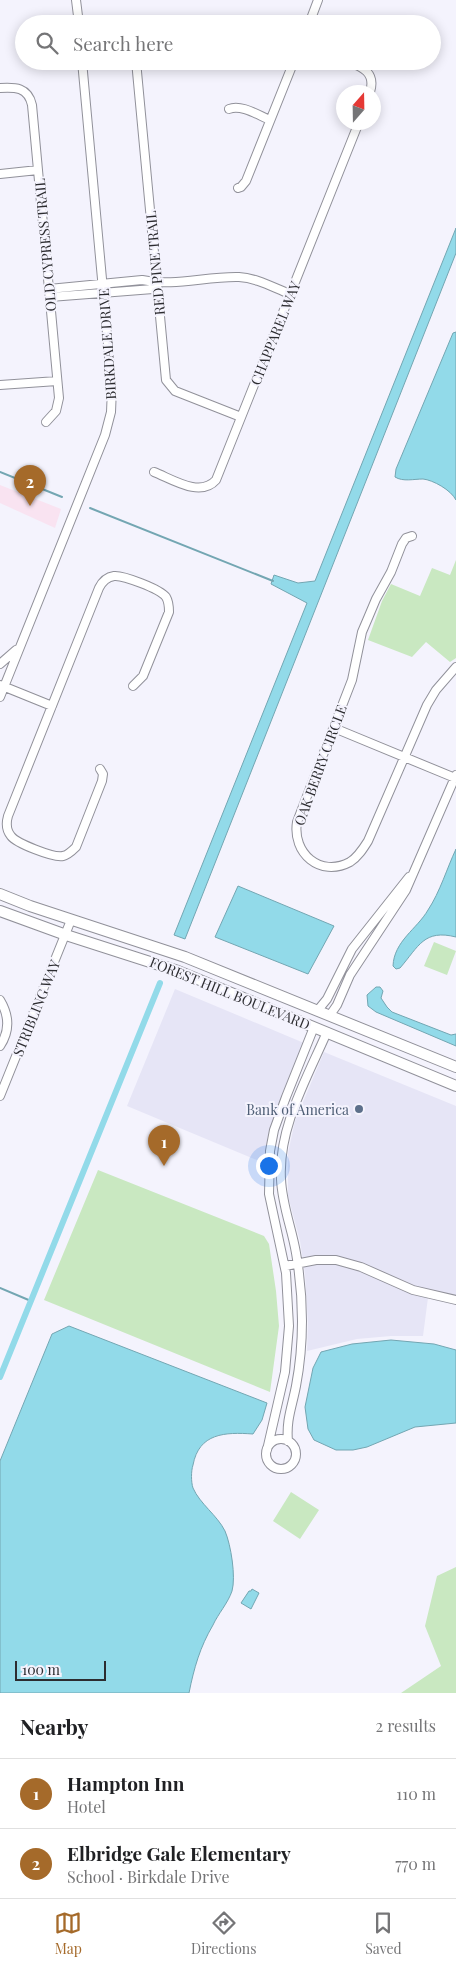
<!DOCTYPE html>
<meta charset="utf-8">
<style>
:root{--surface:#fff;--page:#f2f2f2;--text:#202124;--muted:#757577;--line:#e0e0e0;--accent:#a56a2a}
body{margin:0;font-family:"Playfair Display",serif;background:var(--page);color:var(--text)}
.compass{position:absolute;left:336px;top:85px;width:45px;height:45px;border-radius:50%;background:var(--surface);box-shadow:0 2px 12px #0003;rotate:20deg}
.scale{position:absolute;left:15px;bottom:12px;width:91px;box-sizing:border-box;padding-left:5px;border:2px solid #2c2c30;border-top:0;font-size:14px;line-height:18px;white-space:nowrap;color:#2c2c30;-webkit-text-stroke:4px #f4f3fd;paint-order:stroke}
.you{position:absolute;left:268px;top:1165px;width:18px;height:18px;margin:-12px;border:4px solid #fff;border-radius:50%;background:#1a73e8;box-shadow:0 0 0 8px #1a73e833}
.badge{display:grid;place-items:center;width:32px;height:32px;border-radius:50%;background:var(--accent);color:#fff;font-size:16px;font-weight:700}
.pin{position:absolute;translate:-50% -41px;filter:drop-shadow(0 1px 2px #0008)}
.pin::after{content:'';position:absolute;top:26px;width:18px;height:15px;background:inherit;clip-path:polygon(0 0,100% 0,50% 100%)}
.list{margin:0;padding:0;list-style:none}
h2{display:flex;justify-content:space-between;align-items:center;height:65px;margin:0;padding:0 20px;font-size:21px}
h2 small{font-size:16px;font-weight:400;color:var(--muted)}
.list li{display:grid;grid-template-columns:32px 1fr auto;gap:15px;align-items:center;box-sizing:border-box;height:70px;padding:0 20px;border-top:1px solid var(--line)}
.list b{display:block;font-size:19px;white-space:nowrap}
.list p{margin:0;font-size:16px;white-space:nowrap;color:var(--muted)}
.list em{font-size:16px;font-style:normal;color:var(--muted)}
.icon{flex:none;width:28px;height:28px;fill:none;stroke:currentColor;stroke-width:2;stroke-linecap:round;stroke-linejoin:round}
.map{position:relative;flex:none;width:456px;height:1693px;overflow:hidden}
.search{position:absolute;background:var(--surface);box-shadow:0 2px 12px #0003;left:15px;right:15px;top:15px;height:55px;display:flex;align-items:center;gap:12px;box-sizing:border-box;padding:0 18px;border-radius:28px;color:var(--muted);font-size:19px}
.sheet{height:205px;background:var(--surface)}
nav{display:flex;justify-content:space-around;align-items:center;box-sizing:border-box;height:70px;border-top:1px solid var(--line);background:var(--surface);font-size:14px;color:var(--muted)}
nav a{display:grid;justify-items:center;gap:2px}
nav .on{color:var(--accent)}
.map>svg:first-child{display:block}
.built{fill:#e6e5f6}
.education{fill:#f9e3f1}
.green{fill:#c9e8c1}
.water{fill:#92dae9;stroke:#73a6b2}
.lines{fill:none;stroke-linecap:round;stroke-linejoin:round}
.stream{stroke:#73a6b2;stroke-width:2}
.canal{stroke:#92dae9;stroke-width:6}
.minor-casing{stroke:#91919a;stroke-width:10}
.major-casing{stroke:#91919a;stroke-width:12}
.minor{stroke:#fff;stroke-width:8}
.major{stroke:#fff;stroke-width:10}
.service-dot{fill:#5c6f8a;stroke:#f4f3fd;stroke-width:2}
.labels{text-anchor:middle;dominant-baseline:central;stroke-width:4;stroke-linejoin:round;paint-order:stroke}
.street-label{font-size:14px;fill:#2c2c30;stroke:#f4f3fd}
.service-label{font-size:14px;fill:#4e5e75;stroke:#f4f3fd;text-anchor:end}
</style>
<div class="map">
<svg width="456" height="1693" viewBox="0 0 456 1693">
<rect width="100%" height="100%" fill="#f4f3fd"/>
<path class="built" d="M 175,989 L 304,1043 L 268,1135 L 264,1163 L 127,1106 Z
M 324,1052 L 456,1106 L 456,1295 L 429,1290 L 423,1336 L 391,1336 L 357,1339 L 307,1351 L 308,1323 L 305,1274 L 300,1241 L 288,1196 L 288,1153 L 295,1121 Z"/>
<path class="education" d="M 0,485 L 61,509 L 55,528 L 0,503 Z"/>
<path class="green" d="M 456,560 L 456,658 L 450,662 L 426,642 L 412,657 L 368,640 L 382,601 L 391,584 L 420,596 L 432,568 L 450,575 Z
M 434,942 L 456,951 L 447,975 L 424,966 Z
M 98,1170 L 264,1236 L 269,1244 L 276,1291 L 279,1326 L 270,1392 L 44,1300 Z
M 291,1492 L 319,1510 L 300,1539 L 273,1521 Z
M 456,1567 L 456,1693 L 401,1693 L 441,1666 L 425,1626 L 437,1576 Z"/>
<path class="water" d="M 456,228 L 456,253 L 185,939 L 174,935 L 307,603 L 271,584 L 274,575 L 298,583 L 315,581 Z
M 456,332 L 456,500 C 451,490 433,480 423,479 C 414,479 403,482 395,477 L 396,469 L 453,333 Z
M 456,849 L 456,937 C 424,929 419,946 400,968 L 396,969 L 393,966 C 394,941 417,929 428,910 C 440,892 447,868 456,849 Z
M 238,886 L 334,926 L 308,974 L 215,937 Z
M 376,987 L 380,987 L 383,991 L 381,998 L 387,1007 L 392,1012 L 451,1035 L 456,1034 L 456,1046 L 376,1012 L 368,1006 L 367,995 Z
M 69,1326 L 267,1403 L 262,1420 L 253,1434 C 225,1432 199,1433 193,1465 C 191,1471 191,1482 193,1488 C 200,1504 217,1515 225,1531 C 231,1545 236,1577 232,1591 C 228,1603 218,1614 213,1625 C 200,1647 194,1668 189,1693 L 0,1693 L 0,1461 L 52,1334 Z
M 391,1340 L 434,1344 L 456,1350 L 456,1423 L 415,1427 L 367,1447 L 353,1450 L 336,1450 L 314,1440 L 308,1429 L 305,1407 L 313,1368 L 321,1352 L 352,1344 Z
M 252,1589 L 259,1593 L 251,1609 L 241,1603 L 249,1591 L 251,1591 Z"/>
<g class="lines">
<path class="stream" d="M 0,472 L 62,497
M 90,508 L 273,581
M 0,1288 L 31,1301"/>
<path class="canal" d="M 0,1377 L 160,983"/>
<defs>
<path id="minor" d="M 76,0 L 79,24
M 188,24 L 228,20 L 253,24
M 309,24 L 318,0
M 136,61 L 166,380 L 175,391 L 241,417
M 347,61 C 363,67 376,73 370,92
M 0,88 C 15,87 28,87 32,105 L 59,398 L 56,411 L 46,422
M 229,109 C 241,104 258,115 270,120
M 0,174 L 38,170
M 238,188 L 241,187 L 246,181 L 294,61
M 49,289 L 142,280 C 174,287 206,276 239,277 C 257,278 274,288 290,294
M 50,297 L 153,289 L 157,283
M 0,385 L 57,381
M 154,472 C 172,479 200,498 216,480 L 359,122
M 412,536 L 406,538 L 402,544 L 391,572 L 376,599 L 368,618 L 362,632 L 352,680 L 297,822 C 292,853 320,878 350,862 C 358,857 363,849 368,841 L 427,705 L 436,690 L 456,667
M 0,664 L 16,650
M 0,685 L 52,706
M 0,697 L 105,435 L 111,412 L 112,388 L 82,61
M 334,728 L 455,778
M 100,769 L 103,774 L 102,781 L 76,847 C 72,851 68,855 63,856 C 53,858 16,843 11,836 C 6,830 6,823 8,816 L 99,588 C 102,582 107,577 114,576 C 123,575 160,589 166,597 C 169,602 169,607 169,612 L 143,676 L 133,686
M 0,1000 C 9,1015 10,1031 0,1046
M 318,1010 L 327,999 L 352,949 L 409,877
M 330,1015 L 337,1005 L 350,975 L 406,890 L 456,775
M 0,1096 L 71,920
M 285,1266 L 316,1260 L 336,1260 L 361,1267 L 413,1290 L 456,1300
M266 1454a15 15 0 1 1 30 0a15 15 0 1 1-30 0Z
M 288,1441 C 286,1420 292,1407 296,1386 C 300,1365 302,1343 302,1321 C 302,1299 300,1276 296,1253 C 292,1229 282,1205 281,1179 C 278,1128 307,1078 327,1032
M 267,1450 L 285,1372 L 289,1326 L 286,1273 L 269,1194 L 270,1151 L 274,1130 L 286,1097 L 314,1027"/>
<path id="major" d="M 0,894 L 30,906 L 185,957 L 456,1067
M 0,911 L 66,935 L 178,971 L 456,1086"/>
</defs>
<use href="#minor" class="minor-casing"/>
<use href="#major" class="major-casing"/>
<use href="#minor" class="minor"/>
<use href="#major" class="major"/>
</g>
<circle class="service-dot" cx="359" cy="1109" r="5"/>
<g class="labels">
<g class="street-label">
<text transform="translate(45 245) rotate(-95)">OLD CYPRESS TRAIL</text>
<text transform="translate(155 263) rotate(-95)">RED PINE TRAIL</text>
<text transform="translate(275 333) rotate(-68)">CHAPPAREL WAY</text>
<text transform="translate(107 344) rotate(-94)">BIRKDALE DRIVE</text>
<text transform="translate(320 765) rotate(-70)">OAK BERRY CIRCLE</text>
<text transform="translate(230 993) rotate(22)">FOREST HILL BOULEVARD</text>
<text transform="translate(36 1008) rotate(-68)">STRIBLING WAY</text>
</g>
<g class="service-label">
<text x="349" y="1109">Bank of America</text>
</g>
</g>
</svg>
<svg class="compass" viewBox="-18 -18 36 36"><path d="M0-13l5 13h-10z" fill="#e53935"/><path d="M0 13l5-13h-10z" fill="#757577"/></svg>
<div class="scale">100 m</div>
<div class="you"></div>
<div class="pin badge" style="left:164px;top:1166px">1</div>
<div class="pin badge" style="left:30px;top:506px">2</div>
<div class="search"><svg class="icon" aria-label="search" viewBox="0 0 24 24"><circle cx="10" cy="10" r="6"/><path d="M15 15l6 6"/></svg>Search here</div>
</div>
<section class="sheet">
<h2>Nearby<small>2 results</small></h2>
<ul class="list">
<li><span class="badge">1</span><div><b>Hampton Inn</b><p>Hotel</p></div><em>110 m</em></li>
<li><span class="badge">2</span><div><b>Elbridge Gale Elementary</b><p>School · Birkdale Drive</p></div><em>770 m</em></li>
</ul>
</section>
<nav>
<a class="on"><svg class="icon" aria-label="map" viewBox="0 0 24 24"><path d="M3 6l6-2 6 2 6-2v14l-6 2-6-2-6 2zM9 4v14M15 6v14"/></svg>Map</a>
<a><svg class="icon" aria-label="directions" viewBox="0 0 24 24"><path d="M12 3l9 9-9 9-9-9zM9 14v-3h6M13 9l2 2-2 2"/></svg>Directions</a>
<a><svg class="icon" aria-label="saved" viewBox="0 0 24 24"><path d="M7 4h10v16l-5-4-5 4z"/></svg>Saved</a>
</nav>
